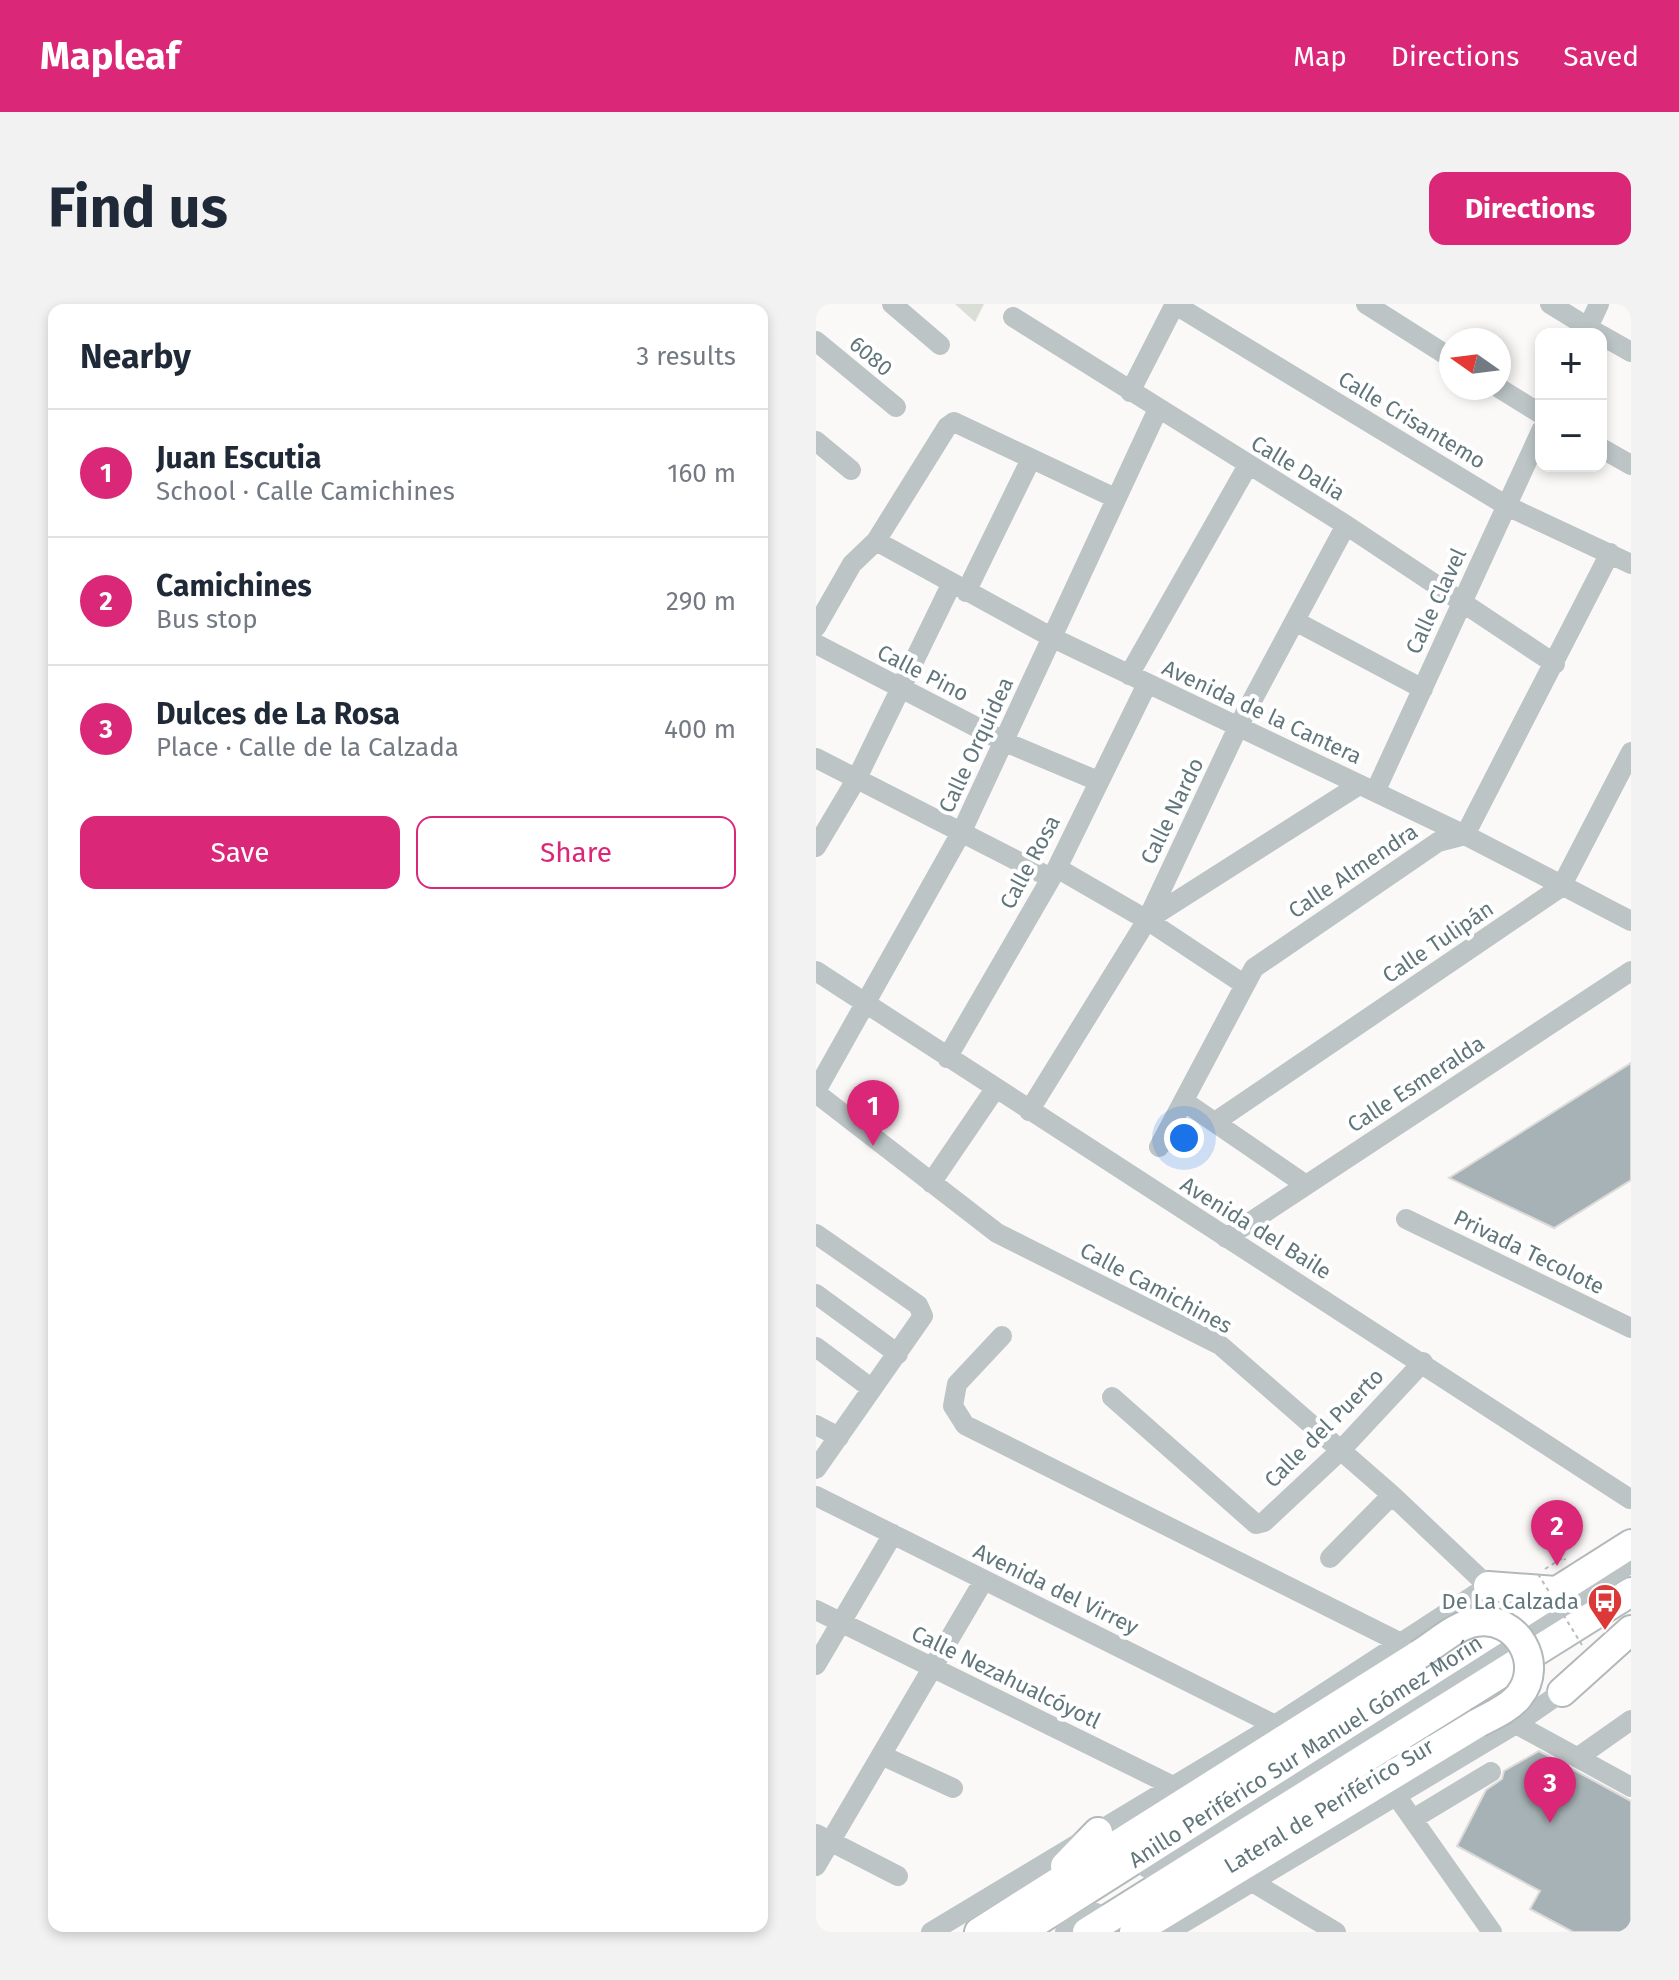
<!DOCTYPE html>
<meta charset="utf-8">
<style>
:root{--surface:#fff;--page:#f2f2f3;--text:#1f2937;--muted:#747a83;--line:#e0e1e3;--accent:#db2777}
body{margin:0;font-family:"Fira Sans",sans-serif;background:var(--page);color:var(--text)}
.controls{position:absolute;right:24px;top:24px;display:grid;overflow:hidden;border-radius:16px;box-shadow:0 4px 12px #0003}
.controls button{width:72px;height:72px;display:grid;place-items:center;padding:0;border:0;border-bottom:2px solid var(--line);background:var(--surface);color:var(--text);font:40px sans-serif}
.compass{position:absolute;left:623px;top:24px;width:72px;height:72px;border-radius:50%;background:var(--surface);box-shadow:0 4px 12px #0003;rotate:284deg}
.you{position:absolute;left:368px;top:834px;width:28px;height:28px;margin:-20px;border:6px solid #fff;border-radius:50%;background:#1a73e8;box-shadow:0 0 0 12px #1a73e833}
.badge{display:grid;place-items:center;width:52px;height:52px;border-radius:50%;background:var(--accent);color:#fff;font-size:26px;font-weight:700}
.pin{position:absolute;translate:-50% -66px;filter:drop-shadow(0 2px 4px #0008)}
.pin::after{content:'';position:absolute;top:42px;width:28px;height:24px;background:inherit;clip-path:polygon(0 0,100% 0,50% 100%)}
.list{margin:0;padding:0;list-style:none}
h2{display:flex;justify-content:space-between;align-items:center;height:104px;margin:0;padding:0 32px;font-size:34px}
h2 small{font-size:26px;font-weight:400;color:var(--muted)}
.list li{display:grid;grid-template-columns:52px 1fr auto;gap:24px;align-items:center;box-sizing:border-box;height:128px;padding:0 32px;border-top:2px solid var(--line)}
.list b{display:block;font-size:30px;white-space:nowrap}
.list p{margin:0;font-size:26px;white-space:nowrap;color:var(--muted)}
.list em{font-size:26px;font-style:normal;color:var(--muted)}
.actions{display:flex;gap:16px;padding:24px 32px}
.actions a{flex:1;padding:18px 0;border:2px solid var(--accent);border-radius:16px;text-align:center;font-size:28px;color:var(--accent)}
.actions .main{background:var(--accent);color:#fff}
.map{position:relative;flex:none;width:815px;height:1628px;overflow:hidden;border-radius:16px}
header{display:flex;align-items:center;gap:48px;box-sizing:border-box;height:112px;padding:0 40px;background:var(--accent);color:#fff}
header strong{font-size:38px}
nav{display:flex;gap:44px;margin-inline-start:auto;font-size:28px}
.intro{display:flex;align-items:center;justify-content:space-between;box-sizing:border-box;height:192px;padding:0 48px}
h1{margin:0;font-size:56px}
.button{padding:20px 36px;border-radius:16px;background:var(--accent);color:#fff;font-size:28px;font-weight:700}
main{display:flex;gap:48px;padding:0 48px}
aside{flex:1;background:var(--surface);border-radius:16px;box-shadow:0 4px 12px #0003}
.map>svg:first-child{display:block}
.green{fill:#dbded7}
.building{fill:#a6b2b5;stroke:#dcdbda;stroke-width:2}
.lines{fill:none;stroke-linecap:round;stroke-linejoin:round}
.highway-casing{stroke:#b3b9bb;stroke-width:32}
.path{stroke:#b8bdbe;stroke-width:2;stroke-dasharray:4 4;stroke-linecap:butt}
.minor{stroke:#bcc4c6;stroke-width:20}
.highway{stroke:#fff;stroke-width:28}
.highway-bridge-casing{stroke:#b3b9bb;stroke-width:32;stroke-linecap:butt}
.path-bridge{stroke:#b8bdbe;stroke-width:2;stroke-dasharray:4 4;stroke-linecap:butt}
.highway-bridge{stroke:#fff;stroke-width:28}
.labels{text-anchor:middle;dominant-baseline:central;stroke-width:8;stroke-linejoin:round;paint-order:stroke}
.street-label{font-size:22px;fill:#61767b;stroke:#fff}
.poi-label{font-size:22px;fill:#61767b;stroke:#fff;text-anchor:end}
</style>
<header>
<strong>Mapleaf</strong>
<nav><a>Map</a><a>Directions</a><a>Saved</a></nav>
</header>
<div class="intro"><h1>Find us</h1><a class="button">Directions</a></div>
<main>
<aside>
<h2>Nearby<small>3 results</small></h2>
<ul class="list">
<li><span class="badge">1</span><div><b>Juan Escutia</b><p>School · Calle Camichines</p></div><em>160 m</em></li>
<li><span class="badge">2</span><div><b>Camichines</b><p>Bus stop</p></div><em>290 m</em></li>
<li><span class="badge">3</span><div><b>Dulces de La Rosa</b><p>Place · Calle de la Calzada</p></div><em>400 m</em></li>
</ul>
<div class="actions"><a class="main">Save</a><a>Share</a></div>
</aside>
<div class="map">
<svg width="815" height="1628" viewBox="0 0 815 1628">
<rect width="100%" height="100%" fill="#faf9f8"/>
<path class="green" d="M 139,0 L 168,0 L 159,18 Z"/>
<path class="building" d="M 815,759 L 815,876 L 738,924 L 633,874 Z
M 723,1447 L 815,1497 L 815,1628 L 757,1628 L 714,1605 L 724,1587 L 641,1542 L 670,1486 L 686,1475 L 688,1467 Z"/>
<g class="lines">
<defs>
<g id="highway">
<path d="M 672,1282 L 740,1287"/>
<path d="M 746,1388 L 815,1326"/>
<path d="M 249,1562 L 282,1528"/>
<path d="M 163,1628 L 602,1351"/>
<path id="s1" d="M 204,1628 L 815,1240"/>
<path d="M 271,1628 L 815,1288"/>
<path d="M 318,1628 L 662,1419"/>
</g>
</defs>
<use href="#highway" class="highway-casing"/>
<path class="path" d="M 729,1265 L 748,1253 L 749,1256"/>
<path class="minor" d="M 76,0 L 124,41
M 358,0 L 691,202 L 815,260
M 550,0 L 635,54
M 734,0 L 783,30
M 197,13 L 530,221 L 739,360
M 769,30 L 783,0
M 785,31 L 815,48
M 0,37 L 80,103
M 683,84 L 725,110
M 314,88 L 359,0
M 0,137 L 35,166
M 785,144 L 815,161
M 60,237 L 237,334 L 649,531 L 815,617
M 150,288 L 215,155
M 479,317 L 607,385
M 0,323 L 36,260 L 60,237 L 131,123 L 138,118 L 299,194
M 0,340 L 189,438 L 282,477
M 313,371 L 431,163
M 0,454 L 235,574
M 559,488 L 725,127
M 0,543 L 41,474 L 135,281
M 241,564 L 331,616 L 429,681
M 331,616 L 543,481
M 0,667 L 814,1195
M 131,754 L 241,564 L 331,380
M 0,787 L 146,527 L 342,105
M 0,789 L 181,929 L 404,1041 L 576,1191 L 672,1282 L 459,1421 L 115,1628
M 369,798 L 490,881
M 213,807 L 331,616 L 423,421 L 530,221
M 399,818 L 745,583 L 815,448
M 343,843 L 438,664 L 622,538 L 649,531 L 794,249
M 115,879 L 179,785
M 590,915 L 815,1024
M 0,930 L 102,1001 L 107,1012 L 0,1165
M 410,934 L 815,667
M 0,990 L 82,1050
M 186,1032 L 141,1080 L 137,1102 L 149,1121 L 587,1340
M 0,1043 L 56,1085
M 296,1093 L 440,1220 L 448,1218 L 525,1146 L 607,1058
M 0,1121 L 23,1133
M 0,1192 L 459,1421
M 514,1254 L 576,1191
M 0,1306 L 359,1483
M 0,1361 L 77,1230
M 700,1420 L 815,1483
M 65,1451 L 137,1484
M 761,1454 L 815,1416
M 579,1490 L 676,1628
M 597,1515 L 675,1468
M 0,1530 L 82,1572
M 0,1562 L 168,1276
M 331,1564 L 815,1259
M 433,1576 L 520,1628
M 249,1628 L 280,1609
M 352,1628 L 700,1420 L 746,1388"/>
<use href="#highway" class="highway"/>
<defs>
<path id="highway-bridge" d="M 602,1351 C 619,1341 640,1321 660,1318 C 701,1311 729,1360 703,1392 C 694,1404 675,1412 662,1419"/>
</defs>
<use href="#highway-bridge" class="highway-bridge-casing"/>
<path class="path-bridge" d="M 722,1270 L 766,1341"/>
<use href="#highway-bridge" class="highway-bridge"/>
</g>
<defs>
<symbol id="bus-pin" viewBox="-11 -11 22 30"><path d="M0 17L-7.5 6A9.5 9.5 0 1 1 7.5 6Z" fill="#db3837" stroke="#fff"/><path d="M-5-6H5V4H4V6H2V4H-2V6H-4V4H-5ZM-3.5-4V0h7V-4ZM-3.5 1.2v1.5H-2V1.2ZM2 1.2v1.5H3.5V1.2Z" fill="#fff"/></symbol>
</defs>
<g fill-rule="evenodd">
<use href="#bus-pin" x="769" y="1277" width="40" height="54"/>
</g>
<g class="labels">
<g class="street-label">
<text transform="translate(55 52) rotate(40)">6080</text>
<text transform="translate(596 116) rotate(31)">Calle Crisantemo</text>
<text transform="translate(482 164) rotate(31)">Calle Dalia</text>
<text transform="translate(620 297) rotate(-65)">Calle Clavel</text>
<text transform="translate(107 369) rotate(27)">Calle Pino</text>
<text transform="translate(446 408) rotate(25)">Avenida de la Cantera</text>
<text transform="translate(160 441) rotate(-65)">Calle Orquídea</text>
<text transform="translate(356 507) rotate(-64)">Calle Nardo</text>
<text transform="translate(214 558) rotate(-62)">Calle Rosa</text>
<text transform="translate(537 567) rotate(-34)">Calle Almendra</text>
<text transform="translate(622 638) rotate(-34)">Calle Tulipán</text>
<text transform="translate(600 780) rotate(-33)">Calle Esmeralda</text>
<text transform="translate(440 924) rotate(32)">Avenida del Baile</text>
<text transform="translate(713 948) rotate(26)">Privada Tecolote</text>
<text transform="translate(340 984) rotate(28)">Calle Camichines</text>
<text transform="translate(508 1124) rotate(-45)">Calle del Puerto</text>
<text transform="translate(240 1285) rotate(26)">Avenida del Virrey</text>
<text transform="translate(190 1373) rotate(26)">Calle Nezahualcóyotl</text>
<text stroke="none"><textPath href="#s1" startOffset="338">Anillo Periférico Sur Manuel Gómez Morín</textPath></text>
<text transform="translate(513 1502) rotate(-31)">Lateral de Periférico Sur</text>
</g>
<g class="poi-label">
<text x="763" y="1297">De La Calzada</text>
</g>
</g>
</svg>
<div class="controls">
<button>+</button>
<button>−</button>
</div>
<svg class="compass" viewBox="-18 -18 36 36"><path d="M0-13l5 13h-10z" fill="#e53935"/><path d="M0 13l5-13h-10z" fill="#747a83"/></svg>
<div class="you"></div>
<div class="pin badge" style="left:57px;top:842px">1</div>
<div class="pin badge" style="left:741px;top:1262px">2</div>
<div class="pin badge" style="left:734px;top:1519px">3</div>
</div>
</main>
